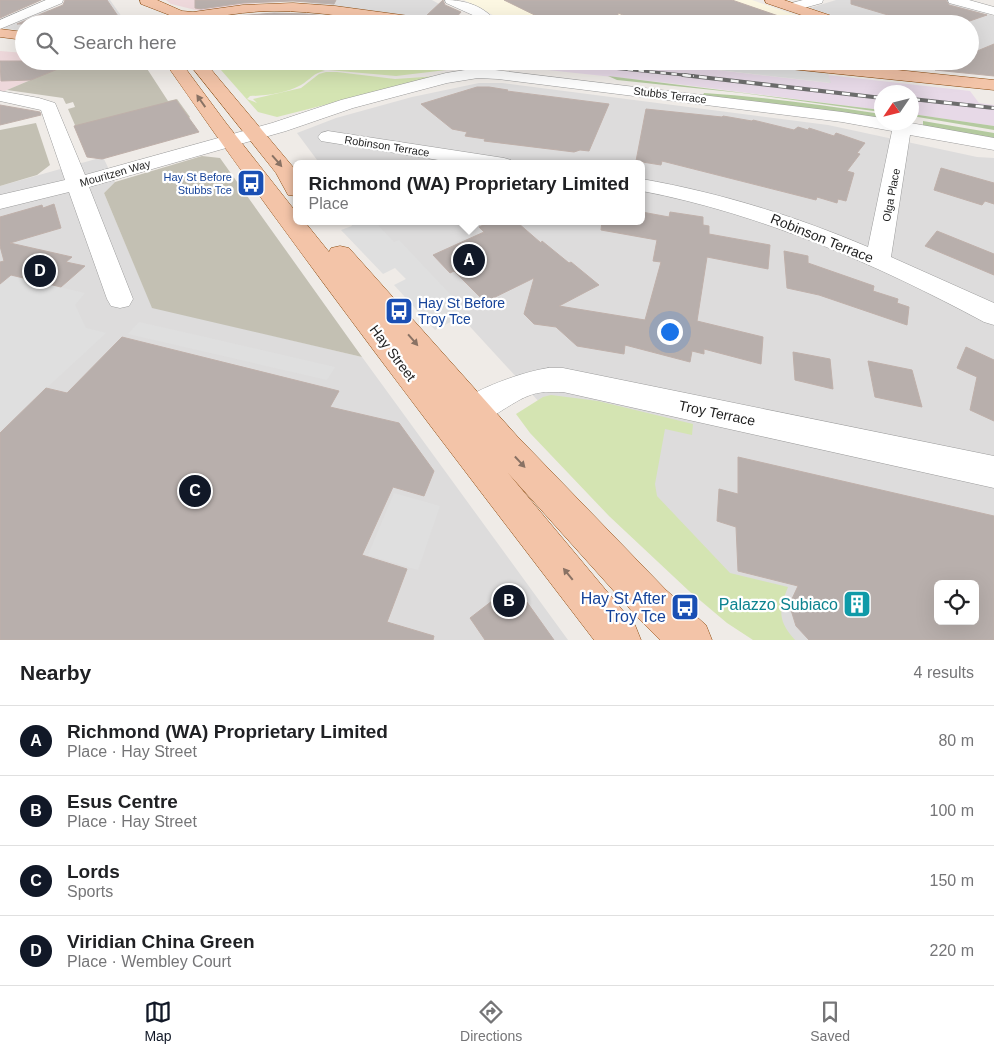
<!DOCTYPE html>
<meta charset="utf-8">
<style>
:root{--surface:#fff;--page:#f2f2f2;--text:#202124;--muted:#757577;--line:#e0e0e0;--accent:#111827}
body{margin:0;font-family:Helvetica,sans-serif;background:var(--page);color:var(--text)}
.controls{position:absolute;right:15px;bottom:15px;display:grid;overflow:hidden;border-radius:8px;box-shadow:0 5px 20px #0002}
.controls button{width:45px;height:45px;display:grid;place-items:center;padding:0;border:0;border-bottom:1px solid var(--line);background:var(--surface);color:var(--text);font:25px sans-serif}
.compass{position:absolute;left:874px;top:85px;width:45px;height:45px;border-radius:50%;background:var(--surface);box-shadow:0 5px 20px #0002;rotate:235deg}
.you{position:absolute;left:669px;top:331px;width:18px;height:18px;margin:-12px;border:4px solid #fff;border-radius:50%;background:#1a73e8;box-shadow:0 0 0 8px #1a73e833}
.badge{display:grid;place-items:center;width:32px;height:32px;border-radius:50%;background:var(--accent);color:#fff;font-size:16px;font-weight:700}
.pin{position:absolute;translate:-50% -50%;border:2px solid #fff;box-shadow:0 1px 5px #0006}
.popup{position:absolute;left:293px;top:160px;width:352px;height:65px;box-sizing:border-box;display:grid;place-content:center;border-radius:8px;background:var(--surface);filter:drop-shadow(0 1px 4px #0005);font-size:16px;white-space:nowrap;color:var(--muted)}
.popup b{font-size:19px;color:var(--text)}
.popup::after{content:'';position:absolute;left:50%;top:100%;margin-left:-10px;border:10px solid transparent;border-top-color:var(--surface)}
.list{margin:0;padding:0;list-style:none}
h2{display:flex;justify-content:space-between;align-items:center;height:65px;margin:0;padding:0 20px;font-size:21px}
h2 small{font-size:16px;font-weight:400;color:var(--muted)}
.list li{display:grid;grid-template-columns:32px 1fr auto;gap:15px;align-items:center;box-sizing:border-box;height:70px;padding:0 20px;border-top:1px solid var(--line)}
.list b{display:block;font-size:19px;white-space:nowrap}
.list p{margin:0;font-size:16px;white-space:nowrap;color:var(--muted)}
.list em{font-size:16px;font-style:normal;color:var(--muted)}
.icon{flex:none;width:28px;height:28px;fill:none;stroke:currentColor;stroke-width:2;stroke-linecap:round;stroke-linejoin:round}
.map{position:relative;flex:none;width:994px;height:640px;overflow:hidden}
.search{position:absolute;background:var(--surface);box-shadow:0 5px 20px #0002;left:15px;right:15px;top:15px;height:55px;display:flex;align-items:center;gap:12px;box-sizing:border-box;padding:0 18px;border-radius:28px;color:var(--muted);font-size:19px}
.sheet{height:345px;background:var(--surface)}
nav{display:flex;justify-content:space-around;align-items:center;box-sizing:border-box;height:70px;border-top:1px solid var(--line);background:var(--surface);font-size:14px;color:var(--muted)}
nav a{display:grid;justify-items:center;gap:2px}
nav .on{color:var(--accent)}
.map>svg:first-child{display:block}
.residential{fill:#dddcdc;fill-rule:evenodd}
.commercial{fill:#eed8db}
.industrial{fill:#e7d9e7}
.education{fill:#fcf7e2}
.construction{fill:#c3c0b3}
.grass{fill:#d4e4b2}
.forest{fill:#b4ca9f}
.parking{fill:#dfdfdf}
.building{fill:#b8afac;stroke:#bfb0aa;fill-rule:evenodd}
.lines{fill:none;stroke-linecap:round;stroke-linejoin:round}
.minor-casing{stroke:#9c9c9c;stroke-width:1}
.major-casing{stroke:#8c4b0f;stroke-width:1}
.minor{fill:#fff;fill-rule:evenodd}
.major{fill:#f3c4a8;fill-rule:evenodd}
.rail-far1-casing{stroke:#6d6d6d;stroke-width:3}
.rail-casing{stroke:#6d6d6d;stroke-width:4}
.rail-far1{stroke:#fff;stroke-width:2;stroke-dasharray:5.5;stroke-linecap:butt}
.rail{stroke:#fff;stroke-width:2.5;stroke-dasharray:8;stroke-linecap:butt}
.oneway{fill:#897264}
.labels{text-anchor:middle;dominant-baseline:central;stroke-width:4.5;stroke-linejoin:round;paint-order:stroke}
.far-street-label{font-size:11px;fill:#1f1f1f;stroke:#fff}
.far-transit-label{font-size:11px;fill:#164399;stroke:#fff;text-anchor:end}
.street-label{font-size:14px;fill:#1f1f1f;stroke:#fff}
.transit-label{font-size:14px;fill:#164399;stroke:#fff;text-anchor:start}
.near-transit-label{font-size:16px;fill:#164399;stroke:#fff;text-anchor:end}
.near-culture-label{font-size:16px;fill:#0d838f;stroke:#fff;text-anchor:end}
</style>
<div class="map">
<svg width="994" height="640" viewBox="0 0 994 640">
<rect width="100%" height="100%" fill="#efebe7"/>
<path class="residential" d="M 73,0 L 110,0 L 127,24 L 24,24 L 24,31 L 2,28 L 47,10 L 74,13 Z
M 307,0 L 432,0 L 467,20 L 464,22 L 314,6 Z
M 836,0 L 936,0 L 994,16 L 994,60 L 970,60 L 970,24 L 858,24 L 810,8 Z
M 479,83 L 502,83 L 828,125 L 977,157 L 994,158 L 994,640 L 773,640 L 608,477 L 373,221 L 642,221 L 642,164 L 320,164 L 297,133 L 336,118 L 412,97 ZM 938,584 L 975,584 L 975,621 L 938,621 Z
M 103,157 L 115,182 L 104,193 L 152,307 L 362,357 L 568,640 L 0,640 L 0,186 Z"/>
<path class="commercial" d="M 166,0 L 288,0 L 290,1 L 245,4 L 200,11 L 171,4 Z
M 0,51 L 24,53 L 24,61 L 59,68 L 0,93 Z"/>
<path class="industrial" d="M 365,61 L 639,61 L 830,83 L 828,75 L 970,91 L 979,103 L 994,105 L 994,126 L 912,114 L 912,92 L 882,92 L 881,110 L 669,83 L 529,68 L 474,64 L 450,66 Z"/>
<path class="education" d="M 464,0 L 752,0 L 821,24 L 510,24 Z"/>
<path class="construction" d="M 60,61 L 142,61 L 168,101 L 177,99 L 190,117 L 183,124 L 195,125 L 188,132 L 88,155 L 68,109 L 75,107 L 73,102 L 66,104 L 63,98 L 7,90 L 59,68 Z
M 36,123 L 50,165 L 37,175 L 0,186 L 0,130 Z
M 202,156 L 220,158 L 362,357 L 152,308 L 104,193 L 115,182 Z"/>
<path class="grass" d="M 213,61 L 236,61 L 262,66 L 306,65 L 325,71 C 314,72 310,80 301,85 C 287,93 265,96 250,96 L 247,99 L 257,103 L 253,99 L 301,88 L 319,74 L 326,72 L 337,72 L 395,79 L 439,76 L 277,117 L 258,112 Z
M 243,61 L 464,61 L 453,65 L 488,65 L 396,76 L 328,70 L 307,64 L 263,65 Z
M 551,395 L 598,401 L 693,424 L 692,435 L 665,429 L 655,484 L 657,496 L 730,573 L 788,587 C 779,610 777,620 795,640 L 753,640 L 727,623 L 689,591 L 609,516 L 530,433 L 516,414 L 543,397 Z"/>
<path class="forest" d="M 608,76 L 881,110 L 881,112 L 742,93 L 617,80 Z
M 704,93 C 763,97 822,105 881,114 L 881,119 L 703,95 Z
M 912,114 L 994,126 L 994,130 L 912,116 Z
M 923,121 L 994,133 L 994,138 L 923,126 Z"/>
<path class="parking" d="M 639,61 L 709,61 L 828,73 L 831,83 Z
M 349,221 L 374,221 L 394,242 L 399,240 L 468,313 L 435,330 L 394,285 L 406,279 L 395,268 L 383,274 L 341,230 L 352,226 Z
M 11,276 L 85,293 L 75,305 L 86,328 L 106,333 L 0,431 L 0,285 Z
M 139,322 L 201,336 L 335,367 L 327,380 L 128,334 Z
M 394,493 L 440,506 L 418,570 L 368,555 Z"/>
<path class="building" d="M 0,0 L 41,0 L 0,18 Z
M 65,0 L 107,0 L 120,19 L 107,21 L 108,24 L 17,24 L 63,5 Z
M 195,0 L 336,0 L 334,4 L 293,1 L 243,3 L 201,9 L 195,8 Z
M 443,0 L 445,5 L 461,12 L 455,19 L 426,16 Z
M 504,0 L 732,0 L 793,21 L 793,24 L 645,24 L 618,13 L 618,24 L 553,24 Z
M 851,0 L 946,0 L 949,5 L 987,15 L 961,24 L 886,24 L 888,15 L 851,4 Z
M 274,13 L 307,14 L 326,16 L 321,24 L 276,24 L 236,16 Z
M 994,44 L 994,76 L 935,70 L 954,61 L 970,61 L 970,54 Z
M 0,61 L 75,61 L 75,62 L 31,80 L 1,81 Z
M 477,87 L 489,87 L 508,90 L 507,91 L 609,104 L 589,151 L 580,150 L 574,152 L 484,141 L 485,139 L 465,136 L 467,132 L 452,129 L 421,104 Z
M 176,100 L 199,132 L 102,159 L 87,157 L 74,126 Z
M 0,105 L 40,112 L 41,115 L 0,125 Z
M 646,109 L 722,117 L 723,116 L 752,121 L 753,120 L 794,130 L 798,127 L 808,130 L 809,128 L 834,136 L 836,133 L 865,143 L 857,153 L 860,154 L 847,171 L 854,173 L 846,201 L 838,199 L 837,203 L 817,197 L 816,200 L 662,161 L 661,165 L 636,161 Z
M 941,168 L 994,183 L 994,204 L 985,201 L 982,205 L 934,190 Z
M 54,204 L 61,228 L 10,243 L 72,257 L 66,262 L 85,266 L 61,287 L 11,275 L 0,284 L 0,262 L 4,261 L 0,246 L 0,217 L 42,205 L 43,208 Z
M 642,212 L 669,217 L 670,212 L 703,217 L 703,225 L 709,226 L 709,234 L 770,245 L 768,269 L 707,257 L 697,321 L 763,337 L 761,364 L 704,349 L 704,354 L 692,351 L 690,362 L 625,345 L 624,354 L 577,346 L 556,327 L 534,324 L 524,314 L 534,278 L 485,302 L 454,271 L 450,273 L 433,255 L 484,232 L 479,227 L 492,221 L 512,221 L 516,224 L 518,223 L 541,243 L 542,241 L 569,263 L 571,262 L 599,285 L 559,306 L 645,320 L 661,262 L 653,261 L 657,240 L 601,230 L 602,221 L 642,221 Z
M 937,231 L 994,254 L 994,275 L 925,246 Z
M 784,251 L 808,256 L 808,263 L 874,286 L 873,291 L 898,299 L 897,303 L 909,307 L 907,325 L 819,295 L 787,288 Z
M 122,337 L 339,391 L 330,407 L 399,423 L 434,471 L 424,496 L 393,487 L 362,555 L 407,569 L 387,622 L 434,636 L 433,640 L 0,640 L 0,433 L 46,388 L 67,393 Z
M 966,347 L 994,360 L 994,421 L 970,410 L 977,377 L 957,368 Z
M 793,352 L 830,359 L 833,389 L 795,380 Z
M 868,361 L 912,370 L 922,407 L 875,397 Z
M 738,457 L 994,516 L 994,640 L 809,640 L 796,626 L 791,610 L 791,601 L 798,586 L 738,571 L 736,527 L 717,521 L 719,489 L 738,494 ZM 938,584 L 975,584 L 975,621 L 938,621 Z
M 514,584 L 554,640 L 485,640 L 470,618 Z"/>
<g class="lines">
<defs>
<path id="minor" d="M 46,0 L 63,0 L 62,3 L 0,29 L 0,20 Z
M 445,0 C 466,0 485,6 498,24 L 483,24 L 477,17 L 446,3 Z
M 803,0 L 823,0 L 822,3 L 793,11 L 786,7 L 788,4 Z
M 948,0 L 969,0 L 994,7 L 994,15 L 949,3 Z
M 478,68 L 842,112 L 882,118 L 882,122 L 905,122 L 994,138 L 994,150 L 910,135 L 891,257 L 994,303 L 994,325 L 984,322 C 876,264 762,214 642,191 L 642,179 C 721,193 795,216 868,247 L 892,131 L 842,122 L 498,79 L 478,78 L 447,83 L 353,108 L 286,131 L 89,187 L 133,299 L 129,306 L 120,308 L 111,306 L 107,299 L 69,192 L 0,209 L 0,195 L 65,180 L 41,110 L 0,101 L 0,91 L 39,98 L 55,103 L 85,175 L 272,123 L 341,100 L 446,73 Z
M 328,131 L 504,158 L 511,160 L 514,164 L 463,164 L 321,141 L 318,137 L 321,133 Z
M 548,368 L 563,368 L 994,456 L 994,488 L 563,392 C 551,392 539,391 528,396 C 511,402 469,435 456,434 C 453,434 448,432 445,431 L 440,421 C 452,396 520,372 548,368 Z"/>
<path id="major" d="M 140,0 L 157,0 L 182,11 L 193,12 L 243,5 L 293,3 L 335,6 L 439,20 L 446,24 C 432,24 417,25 404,24 C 360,19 318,11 274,11 C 231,11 191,24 148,24 L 150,21 L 172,16 L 141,4 Z
M 765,0 L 784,0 L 847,21 L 849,24 L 828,24 L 766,3 Z
M 0,29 L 24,32 L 24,40 L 0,37 Z
M 164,61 L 180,61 L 226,123 L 296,212 L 296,221 L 304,221 L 329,252 L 331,248 L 340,246 L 349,248 L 517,436 L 666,590 L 706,625 L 712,640 L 660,640 L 638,618 L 508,473 L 635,625 L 641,640 L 594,640 C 448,449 301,259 164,61 Z
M 187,61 L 204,61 L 293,167 L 296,171 L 296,196 L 288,195 L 276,173 Z
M 753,61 L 810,61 L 994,80 L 994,90 L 761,66 L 755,64 Z"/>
</defs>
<use href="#minor" class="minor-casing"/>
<use href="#major" class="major-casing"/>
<use href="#minor" class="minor"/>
<use href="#major" class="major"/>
<defs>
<path id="rail-far1" d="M 540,61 L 694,76"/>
<path id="rail" d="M 683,75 L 882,98
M 912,99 L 994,108"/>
</defs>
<use href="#rail-far1" class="rail-far1-casing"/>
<use href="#rail" class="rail-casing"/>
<use href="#rail-far1" class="rail-far1"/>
<use href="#rail" class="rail"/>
</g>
<defs><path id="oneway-solid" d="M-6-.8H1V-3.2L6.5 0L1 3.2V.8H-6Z" transform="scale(1.25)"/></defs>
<g class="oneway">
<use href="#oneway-solid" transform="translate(201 101) rotate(-125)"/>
<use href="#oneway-solid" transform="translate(277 161) rotate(49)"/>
<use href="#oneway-solid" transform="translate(413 340) rotate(49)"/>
<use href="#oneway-solid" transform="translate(520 462) rotate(47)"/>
<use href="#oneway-solid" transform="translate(568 574) rotate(-129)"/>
</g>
<defs>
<symbol id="bus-square" viewBox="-11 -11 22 22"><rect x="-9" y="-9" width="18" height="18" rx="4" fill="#1a4fb4" stroke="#fff"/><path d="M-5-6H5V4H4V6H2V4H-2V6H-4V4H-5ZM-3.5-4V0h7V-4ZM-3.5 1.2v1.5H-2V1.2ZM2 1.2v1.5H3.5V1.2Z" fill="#fff"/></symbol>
<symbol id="building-square" viewBox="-11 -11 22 22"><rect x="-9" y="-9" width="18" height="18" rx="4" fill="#0f9aa8" stroke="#fff"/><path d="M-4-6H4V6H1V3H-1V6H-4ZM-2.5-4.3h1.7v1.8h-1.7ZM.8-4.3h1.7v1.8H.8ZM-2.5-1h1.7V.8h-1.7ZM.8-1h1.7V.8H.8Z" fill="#fff"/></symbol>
</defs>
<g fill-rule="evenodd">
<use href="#bus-square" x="235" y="167" width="32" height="32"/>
<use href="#bus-square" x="383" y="295" width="32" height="32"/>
<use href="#building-square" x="841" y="588" width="32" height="32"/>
<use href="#bus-square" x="669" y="591" width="32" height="32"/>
</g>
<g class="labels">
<g class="far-street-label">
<text transform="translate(670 95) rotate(7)">Stubbs Terrace</text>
<text transform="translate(387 146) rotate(9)">Robinson Terrace</text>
<text transform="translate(115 173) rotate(-16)">Mouritzen Way</text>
<text transform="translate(891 195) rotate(-79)">Olga Place</text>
</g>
<g class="far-transit-label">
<text x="232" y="177">Hay St Before<tspan x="232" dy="13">Stubbs Tce</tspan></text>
</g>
<g class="street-label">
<text transform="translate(822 238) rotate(22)">Robinson Terrace</text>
<text transform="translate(393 353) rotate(53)">Hay Street</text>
<text transform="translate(717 413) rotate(12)">Troy Terrace</text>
</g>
<g class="transit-label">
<text x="418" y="303">Hay St Before<tspan x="418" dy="16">Troy Tce</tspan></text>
</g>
<g class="near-transit-label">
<text x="666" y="598">Hay St After<tspan x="666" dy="18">Troy Tce</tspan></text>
</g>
<g class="near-culture-label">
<text x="838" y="604">Palazzo Subiaco</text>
</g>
</g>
</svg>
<div class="controls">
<button><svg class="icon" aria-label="locate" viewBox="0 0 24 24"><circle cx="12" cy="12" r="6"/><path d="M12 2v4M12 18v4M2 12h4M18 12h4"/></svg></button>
</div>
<svg class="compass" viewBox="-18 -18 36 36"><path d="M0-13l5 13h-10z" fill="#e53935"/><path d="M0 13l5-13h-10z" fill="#757577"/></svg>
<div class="you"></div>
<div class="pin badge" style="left:469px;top:260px">A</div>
<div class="popup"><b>Richmond (WA) Proprietary Limited</b>Place</div>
<div class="pin badge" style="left:509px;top:601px">B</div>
<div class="pin badge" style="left:195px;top:491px">C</div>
<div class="pin badge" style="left:40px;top:271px">D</div>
<div class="search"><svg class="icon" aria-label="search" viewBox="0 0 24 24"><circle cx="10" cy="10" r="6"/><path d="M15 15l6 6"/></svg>Search here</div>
</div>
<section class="sheet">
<h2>Nearby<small>4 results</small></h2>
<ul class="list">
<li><span class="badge">A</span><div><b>Richmond (WA) Proprietary Limited</b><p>Place · Hay Street</p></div><em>80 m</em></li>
<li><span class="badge">B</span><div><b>Esus Centre</b><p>Place · Hay Street</p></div><em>100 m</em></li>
<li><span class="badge">C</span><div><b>Lords</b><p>Sports</p></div><em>150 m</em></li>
<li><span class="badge">D</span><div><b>Viridian China Green</b><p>Place · Wembley Court</p></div><em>220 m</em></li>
</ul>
</section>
<nav>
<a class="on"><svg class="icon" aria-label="map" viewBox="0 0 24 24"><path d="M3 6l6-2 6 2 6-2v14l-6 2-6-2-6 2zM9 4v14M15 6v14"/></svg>Map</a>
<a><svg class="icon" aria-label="directions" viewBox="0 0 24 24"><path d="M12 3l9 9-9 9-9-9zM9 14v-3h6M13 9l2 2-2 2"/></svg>Directions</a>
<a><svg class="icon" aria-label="saved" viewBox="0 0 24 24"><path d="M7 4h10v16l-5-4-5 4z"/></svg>Saved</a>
</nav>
